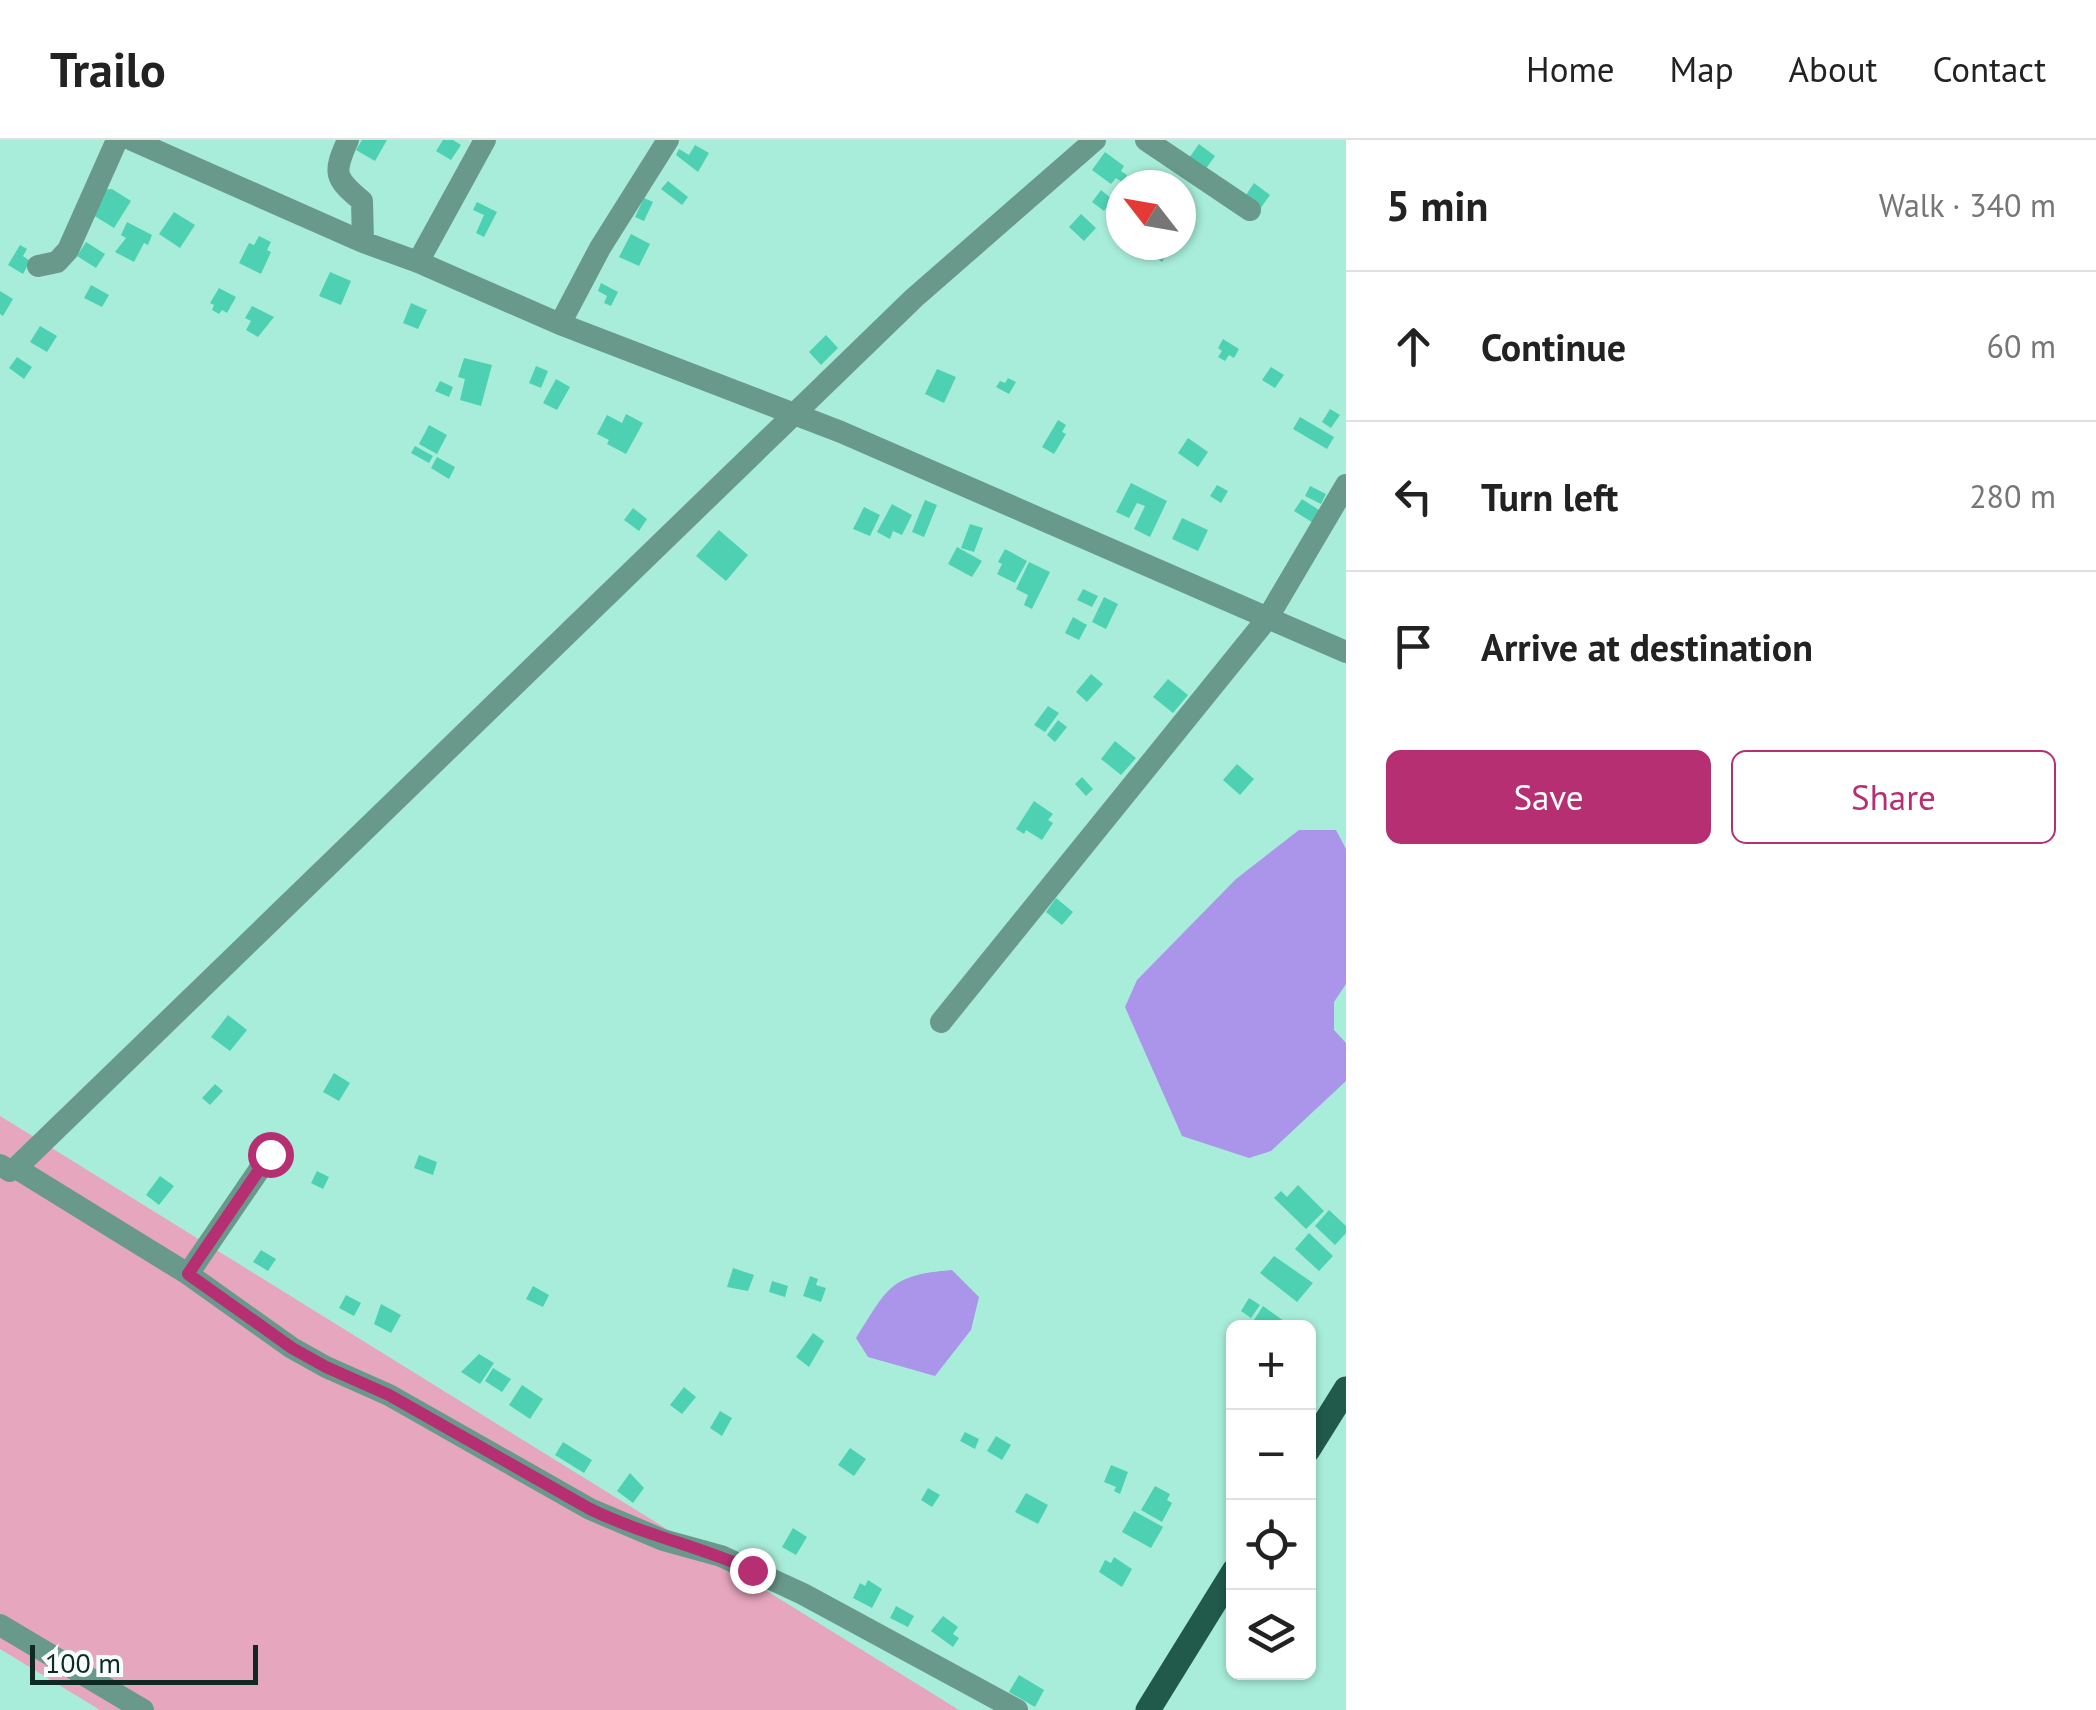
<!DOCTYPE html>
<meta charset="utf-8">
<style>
:root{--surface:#fff;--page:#f2f2f2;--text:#222;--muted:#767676;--line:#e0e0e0;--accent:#b52f72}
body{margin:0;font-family:"PT Sans",sans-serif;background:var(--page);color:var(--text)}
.controls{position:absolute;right:30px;bottom:30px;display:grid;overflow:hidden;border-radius:15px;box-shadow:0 2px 8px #0004}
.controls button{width:90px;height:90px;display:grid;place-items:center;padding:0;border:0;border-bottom:2px solid var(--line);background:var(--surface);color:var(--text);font:50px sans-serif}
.compass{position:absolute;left:1106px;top:30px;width:90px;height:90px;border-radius:50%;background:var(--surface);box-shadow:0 2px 8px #0004;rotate:301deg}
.scale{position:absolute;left:30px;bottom:25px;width:228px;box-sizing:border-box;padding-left:10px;border:5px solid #0e2a23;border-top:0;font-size:28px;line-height:35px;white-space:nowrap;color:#0e2a23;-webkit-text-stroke:8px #f8fffd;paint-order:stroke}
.stop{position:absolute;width:30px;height:30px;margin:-22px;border:8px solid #b52f72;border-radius:50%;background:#fff}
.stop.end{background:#b52f72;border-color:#fff;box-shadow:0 2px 10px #0008}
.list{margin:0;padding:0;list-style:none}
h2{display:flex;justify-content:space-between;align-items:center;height:130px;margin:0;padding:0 40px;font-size:42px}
h2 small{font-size:32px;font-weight:400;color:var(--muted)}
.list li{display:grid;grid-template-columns:65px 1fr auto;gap:30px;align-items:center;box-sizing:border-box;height:150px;padding:0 40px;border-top:2px solid var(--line)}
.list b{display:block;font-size:38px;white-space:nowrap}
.list em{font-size:32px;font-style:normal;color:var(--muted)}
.actions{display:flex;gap:20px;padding:30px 40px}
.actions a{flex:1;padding:22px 0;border:2px solid var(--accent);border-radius:15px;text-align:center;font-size:35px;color:var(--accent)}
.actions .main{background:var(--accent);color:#fff}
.icon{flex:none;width:55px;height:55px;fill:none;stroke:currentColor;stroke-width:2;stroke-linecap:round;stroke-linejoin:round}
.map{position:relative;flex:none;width:1346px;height:1570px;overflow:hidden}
header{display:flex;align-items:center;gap:60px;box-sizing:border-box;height:140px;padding:0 50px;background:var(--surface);border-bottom:2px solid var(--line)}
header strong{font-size:48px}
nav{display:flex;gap:55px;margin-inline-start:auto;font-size:35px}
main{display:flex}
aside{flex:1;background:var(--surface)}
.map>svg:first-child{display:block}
.green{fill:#e6a6be}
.water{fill:#ab95ea}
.building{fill:#4ed1b3}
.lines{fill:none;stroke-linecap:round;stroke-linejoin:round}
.minor{stroke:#69998b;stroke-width:22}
.major{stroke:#21594b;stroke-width:25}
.route{stroke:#b52f72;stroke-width:12}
</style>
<header>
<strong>Trailo</strong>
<nav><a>Home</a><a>Map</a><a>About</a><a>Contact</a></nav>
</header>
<main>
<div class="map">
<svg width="1346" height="1570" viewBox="0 0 1346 1570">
<rect width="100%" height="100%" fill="#a8edd9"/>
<path class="green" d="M 0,976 L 959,1570 L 100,1570 L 0,1509 Z"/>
<path class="water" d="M 1299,690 L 1336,690 L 1346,709 L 1346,844 L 1334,862 L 1334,890 L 1346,903 L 1346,941 L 1271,1011 L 1249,1018 L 1182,996 L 1125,867 L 1137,840 L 1236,739 Z
M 952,1130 L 979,1157 L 971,1190 L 935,1236 L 868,1217 L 856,1198 C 888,1148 889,1135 952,1130 Z"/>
<path class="building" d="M 362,0 L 387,0 L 375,21 L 356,10 Z
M 443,0 L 453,0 L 461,5 L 451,20 L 436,11 Z
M 1199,4 L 1215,16 L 1205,30 L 1189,18 Z
M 695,5 L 709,13 L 698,32 L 676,15 L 679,9 L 689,15 Z
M 1105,12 L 1124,26 L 1121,31 L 1127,35 L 1122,42 L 1116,38 L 1111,44 L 1092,30 Z
M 668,41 L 688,57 L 682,65 L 661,49 Z
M 1254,43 L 1270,55 L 1260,69 L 1244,58 Z
M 112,49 L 131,61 L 114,88 L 93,75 L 100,50 Z
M 1101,50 L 1112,59 L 1104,71 L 1092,62 Z
M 644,58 L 653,62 L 644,81 L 635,77 Z
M 477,62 L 497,72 L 484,97 L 476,93 L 484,75 L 473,70 Z
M 174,72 L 195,85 L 180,108 L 159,94 Z
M 1081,74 L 1096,88 L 1084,101 L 1069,87 Z
M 127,82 L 152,95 L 148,105 L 144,103 L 134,122 L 115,112 L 126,98 L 121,95 Z
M 631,94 L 650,104 L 639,126 L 619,117 Z
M 259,96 L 271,102 L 267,110 L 271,112 L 261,134 L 239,123 L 249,103 L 254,105 Z
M 86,102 L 105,114 L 96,128 L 77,116 Z
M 20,105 L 27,109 L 23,116 L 30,121 L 23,134 L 8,125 Z
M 1148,105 L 1169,105 L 1172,107 L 1162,122 L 1145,110 Z
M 330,132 L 351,141 L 341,165 L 319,156 Z
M 601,143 L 618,152 L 611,166 L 604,163 L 607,156 L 598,151 Z
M 91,145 L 109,155 L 102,167 L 84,158 Z
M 219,148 L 236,157 L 227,173 L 222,170 L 219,174 L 212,170 L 214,165 L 210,163 Z
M 0,151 L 13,159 L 3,176 L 0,174 Z
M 411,163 L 427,170 L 418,189 L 403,183 Z
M 252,166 L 274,177 L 258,197 L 246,190 L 251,181 L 245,178 Z
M 40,186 L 57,196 L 47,212 L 30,202 Z
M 826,195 L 838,208 L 821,225 L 809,212 Z
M 1223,199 L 1239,209 L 1234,218 L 1229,215 L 1225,221 L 1218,217 L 1222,211 L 1218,208 Z
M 17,217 L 32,227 L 24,239 L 9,228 Z
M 464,218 L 492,225 L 481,266 L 460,260 L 465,239 L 458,237 Z
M 536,226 L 548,231 L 541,248 L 529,243 Z
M 1271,227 L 1284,235 L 1275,248 L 1262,240 Z
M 937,229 L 956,237 L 944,263 L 925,254 Z
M 1008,238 L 1016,242 L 1009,254 L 996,247 L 1000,241 L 1005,243 Z
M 556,239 L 570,247 L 557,270 L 543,263 Z
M 440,241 L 453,247 L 449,257 L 435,251 Z
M 1330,269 L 1340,275 L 1331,288 L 1322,282 Z
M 626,274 L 643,283 L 626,314 L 607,304 L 609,300 L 597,294 L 607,275 L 622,283 Z
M 1300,277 L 1334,297 L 1327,309 L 1293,289 Z
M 1058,280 L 1066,285 L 1062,292 L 1066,294 L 1054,314 L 1042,307 Z
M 429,285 L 447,295 L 437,314 L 419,304 Z
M 1188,298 L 1208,312 L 1198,327 L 1178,313 Z
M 415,306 L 433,316 L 429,323 L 411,313 Z
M 437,317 L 455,327 L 449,339 L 431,328 Z
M 1131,343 L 1167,361 L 1150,397 L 1134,389 L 1145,366 L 1137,363 L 1129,378 L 1116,372 Z
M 1217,345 L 1228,351 L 1221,363 L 1210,356 Z
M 1310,346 L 1326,354 L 1321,364 L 1305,356 Z
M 1302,359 L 1322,372 L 1315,384 L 1294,371 Z
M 925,360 L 937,365 L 924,397 L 912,392 Z
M 892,364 L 912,375 L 902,395 L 893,391 L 890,399 L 877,392 Z
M 864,367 L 880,375 L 870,396 L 853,389 Z
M 633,368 L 647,379 L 639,391 L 624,380 Z
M 1182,378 L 1208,390 L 1198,411 L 1172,399 Z
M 970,384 L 983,388 L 974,412 L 961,408 Z
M 719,390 L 748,415 L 726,441 L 696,416 Z
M 957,407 L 982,421 L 972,437 L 948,424 Z
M 1005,409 L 1027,421 L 1015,443 L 997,434 L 1002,424 L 998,422 Z
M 1029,422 L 1050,432 L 1032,469 L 1024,465 L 1028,455 L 1016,449 Z
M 1083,449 L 1098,456 L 1092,467 L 1077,460 Z
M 1104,457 L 1118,464 L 1106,489 L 1092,482 Z
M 1073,477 L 1087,485 L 1079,500 L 1065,493 Z
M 1091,534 L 1103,544 L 1087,562 L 1076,552 Z
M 1168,539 L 1188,555 L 1173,573 L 1153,557 Z
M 1048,566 L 1059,573 L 1045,592 L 1034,585 Z
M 1058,580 L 1067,587 L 1055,602 L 1047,595 Z
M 1115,601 L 1136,618 L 1121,635 L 1101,619 Z
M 1237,624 L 1254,639 L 1240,655 L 1223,640 Z
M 1082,637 L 1093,649 L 1086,656 L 1075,644 Z
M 1034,661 L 1053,674 L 1048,680 L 1053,683 L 1042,700 L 1026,690 L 1024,694 L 1016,689 Z
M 1056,758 L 1073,772 L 1062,785 L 1046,772 Z
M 228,875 L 247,890 L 230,911 L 211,897 Z
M 334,933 L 350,943 L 339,961 L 323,952 Z
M 215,944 L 223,951 L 210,965 L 202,958 Z
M 419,1015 L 437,1022 L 433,1035 L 414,1028 Z
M 317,1031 L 329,1037 L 323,1049 L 311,1043 Z
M 160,1036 L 174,1046 L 159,1065 L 146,1055 Z
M 1298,1045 L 1324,1071 L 1306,1089 L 1274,1058 L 1281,1051 L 1287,1057 Z
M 1329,1070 L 1346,1086 L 1346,1093 L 1335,1105 L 1315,1086 Z
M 1309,1093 L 1333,1116 L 1319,1131 L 1295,1109 Z
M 261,1110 L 276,1119 L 268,1131 L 253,1122 Z
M 1274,1116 L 1313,1143 L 1297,1162 L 1260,1133 Z
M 733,1128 L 754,1135 L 748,1151 L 727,1147 Z
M 810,1136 L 818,1139 L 816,1145 L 826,1148 L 821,1162 L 803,1156 Z
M 772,1141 L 788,1146 L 785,1157 L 769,1152 Z
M 533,1146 L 549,1155 L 543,1167 L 526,1159 Z
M 346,1155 L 361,1163 L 354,1176 L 339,1168 Z
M 1249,1158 L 1260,1165 L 1251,1178 L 1241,1171 Z
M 381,1164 L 401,1175 L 391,1193 L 374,1184 Z
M 1263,1166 L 1285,1182 L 1282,1188 L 1266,1188 L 1254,1180 Z
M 813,1193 L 824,1201 L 809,1227 L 796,1217 Z
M 479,1214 L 494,1223 L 480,1244 L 461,1232 Z
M 493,1228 L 511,1239 L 502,1252 L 485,1241 Z
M 522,1245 L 543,1259 L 530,1279 L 509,1265 Z
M 684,1247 L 696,1257 L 682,1274 L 670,1265 Z
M 720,1271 L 732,1278 L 722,1296 L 710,1288 Z
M 965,1292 L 979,1299 L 975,1309 L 960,1301 Z
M 996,1296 L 1011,1305 L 1002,1320 L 987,1311 Z
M 563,1302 L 592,1320 L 584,1333 L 555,1315 Z
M 850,1308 L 866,1319 L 854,1336 L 838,1325 Z
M 1111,1325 L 1128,1332 L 1120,1354 L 1114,1351 L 1116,1347 L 1104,1342 Z
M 630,1333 L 644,1348 L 633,1363 L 617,1351 Z
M 1155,1346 L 1170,1354 L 1167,1360 L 1172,1363 L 1162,1382 L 1141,1370 Z
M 928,1348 L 940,1355 L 932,1367 L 921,1360 Z
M 1026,1353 L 1048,1365 L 1038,1384 L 1015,1372 Z
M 1134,1371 L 1163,1387 L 1151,1408 L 1122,1392 Z
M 793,1388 L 807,1397 L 796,1415 L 782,1407 Z
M 1114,1417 L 1132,1429 L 1122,1447 L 1099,1432 L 1105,1420 L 1111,1423 Z
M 868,1440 L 882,1449 L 872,1468 L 853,1458 L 860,1443 L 865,1446 Z
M 896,1466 L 914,1476 L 908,1487 L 890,1478 Z
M 943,1476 L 958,1487 L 953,1494 L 959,1498 L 953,1507 L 931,1491 Z
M 1019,1535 L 1044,1550 L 1035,1567 L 1009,1552 Z"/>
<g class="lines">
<path class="minor" d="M 132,0 L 363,102 L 418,122 L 560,184 L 841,292 L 1346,512
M 348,0 C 333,33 334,38 362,61 L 363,102
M 1146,0 L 1250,70
M 418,122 L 485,0
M 38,126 L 57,122 L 68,110 L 117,0
M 560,184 L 600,108 L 668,0
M 941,882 L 1267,479 L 1346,345
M 0,1025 L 10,1031 L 16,1028 L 914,158 L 1095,0
M 16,1028 L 188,1134 L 292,1208 L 326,1227 L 389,1255 L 590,1369 L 663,1400 L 721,1416 L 803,1454 L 1017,1570
M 188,1134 L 270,1014
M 0,1485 L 143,1570"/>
<path class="major" d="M 1308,1310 L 1346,1249
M 1148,1570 L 1234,1431"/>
</g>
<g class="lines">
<path class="route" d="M 270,1014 L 188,1134 L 292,1208 L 326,1227 L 389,1255 L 590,1369 C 643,1395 699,1406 752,1430"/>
</g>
</svg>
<div class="controls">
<button>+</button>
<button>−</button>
<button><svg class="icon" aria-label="locate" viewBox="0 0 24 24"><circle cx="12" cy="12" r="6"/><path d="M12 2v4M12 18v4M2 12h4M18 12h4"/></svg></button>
<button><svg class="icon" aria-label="layers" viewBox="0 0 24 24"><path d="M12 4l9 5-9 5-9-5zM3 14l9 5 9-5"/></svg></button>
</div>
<svg class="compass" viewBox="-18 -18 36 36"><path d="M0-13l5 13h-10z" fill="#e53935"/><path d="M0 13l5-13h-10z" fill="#767676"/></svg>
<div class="scale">100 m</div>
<div class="stop" style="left:270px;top:1014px"></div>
<div class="stop end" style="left:752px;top:1430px"></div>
</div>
<aside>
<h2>5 min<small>Walk · 340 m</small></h2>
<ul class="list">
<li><svg class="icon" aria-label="ahead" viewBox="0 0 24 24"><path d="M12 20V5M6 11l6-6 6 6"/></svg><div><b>Continue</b></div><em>60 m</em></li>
<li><svg class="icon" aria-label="left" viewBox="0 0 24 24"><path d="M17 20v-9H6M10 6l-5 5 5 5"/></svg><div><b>Turn left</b></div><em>280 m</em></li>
<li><svg class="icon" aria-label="arrive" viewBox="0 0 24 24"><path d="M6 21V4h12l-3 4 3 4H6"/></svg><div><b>Arrive at destination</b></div></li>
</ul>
<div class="actions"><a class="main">Save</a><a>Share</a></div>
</aside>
</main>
